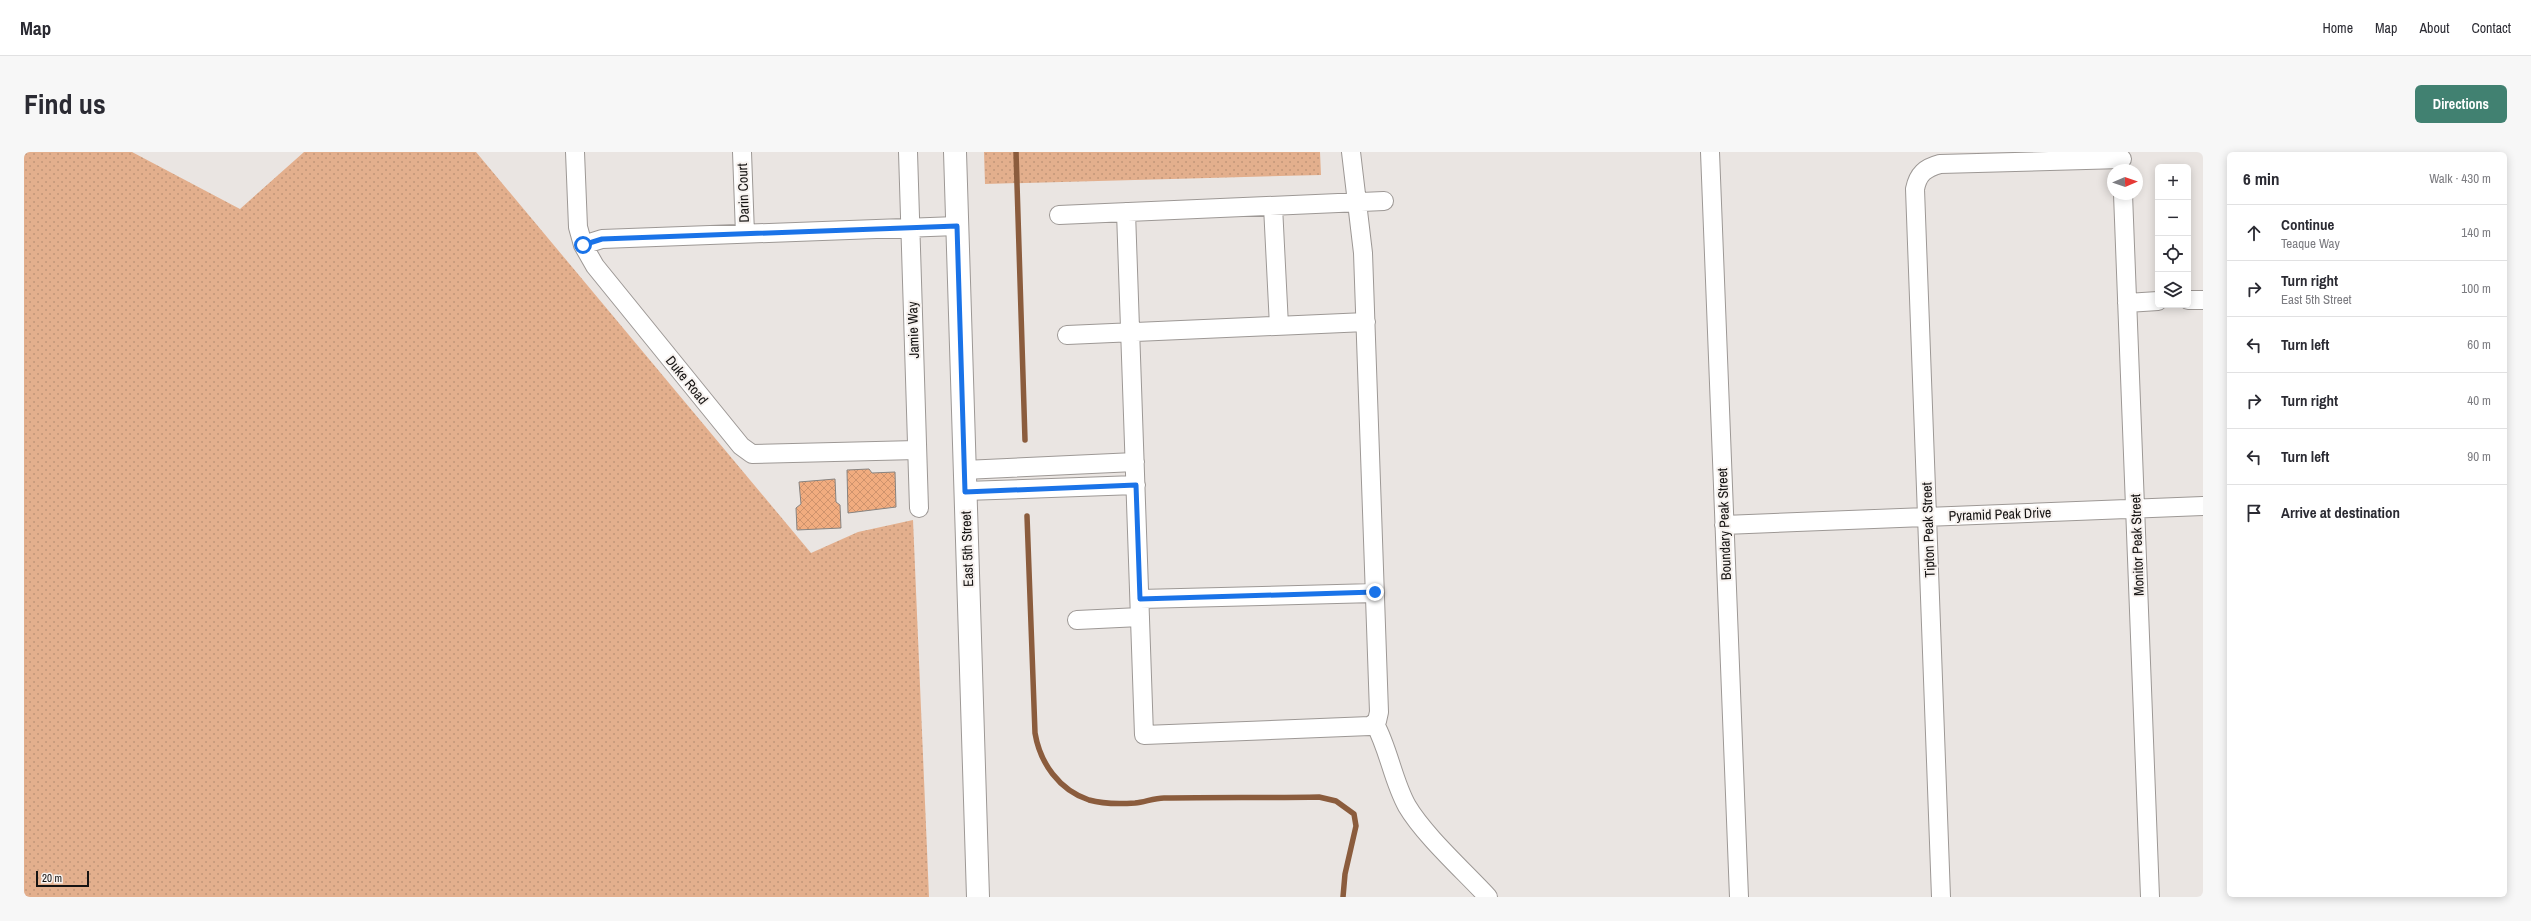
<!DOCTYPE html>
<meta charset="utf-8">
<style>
:root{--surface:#fff;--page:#f7f7f7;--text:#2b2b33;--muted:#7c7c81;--line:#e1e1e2;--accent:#418171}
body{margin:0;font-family:"Archivo Narrow",sans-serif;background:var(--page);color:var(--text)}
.controls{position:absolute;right:12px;top:12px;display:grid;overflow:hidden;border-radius:6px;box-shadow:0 2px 10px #0003}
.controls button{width:36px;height:36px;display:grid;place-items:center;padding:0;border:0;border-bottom:1px solid var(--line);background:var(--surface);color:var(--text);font:20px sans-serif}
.compass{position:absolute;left:2083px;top:12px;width:36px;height:36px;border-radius:50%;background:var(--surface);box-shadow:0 2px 10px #0003;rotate:88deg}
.scale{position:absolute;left:12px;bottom:10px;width:53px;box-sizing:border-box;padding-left:4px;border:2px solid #161413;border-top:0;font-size:11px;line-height:14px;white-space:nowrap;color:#161413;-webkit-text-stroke:3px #f7f2ef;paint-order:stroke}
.stop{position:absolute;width:12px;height:12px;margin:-9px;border:3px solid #1a73e8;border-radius:50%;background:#fff}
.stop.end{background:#1a73e8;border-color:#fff;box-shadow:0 1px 4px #0008}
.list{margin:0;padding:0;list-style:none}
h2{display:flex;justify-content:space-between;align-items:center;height:52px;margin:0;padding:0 16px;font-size:17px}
h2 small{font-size:13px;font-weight:400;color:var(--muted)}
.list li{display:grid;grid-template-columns:26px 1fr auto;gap:12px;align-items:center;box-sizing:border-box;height:56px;padding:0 16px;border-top:1px solid var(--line)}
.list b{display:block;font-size:15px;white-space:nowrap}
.list p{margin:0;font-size:13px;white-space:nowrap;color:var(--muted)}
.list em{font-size:13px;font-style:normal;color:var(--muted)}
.icon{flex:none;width:22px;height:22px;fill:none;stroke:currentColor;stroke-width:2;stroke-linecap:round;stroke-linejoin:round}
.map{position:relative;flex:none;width:2179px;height:745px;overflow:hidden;border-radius:6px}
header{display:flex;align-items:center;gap:24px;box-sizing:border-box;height:56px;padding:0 20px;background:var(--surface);border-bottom:1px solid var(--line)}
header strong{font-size:19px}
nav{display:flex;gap:22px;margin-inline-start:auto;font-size:14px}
.intro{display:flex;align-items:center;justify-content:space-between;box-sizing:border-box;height:96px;padding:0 24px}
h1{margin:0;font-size:28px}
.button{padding:10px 18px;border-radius:6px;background:var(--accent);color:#fff;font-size:14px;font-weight:700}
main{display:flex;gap:24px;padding:0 24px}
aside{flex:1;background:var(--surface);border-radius:6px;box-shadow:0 2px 10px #0003}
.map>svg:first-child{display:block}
.grass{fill:url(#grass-dots)}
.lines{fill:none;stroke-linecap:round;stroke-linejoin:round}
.stream{stroke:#8b5c3d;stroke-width:5.5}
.building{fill:url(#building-cross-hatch);stroke:#878380}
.minor-casing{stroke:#9d9895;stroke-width:20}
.major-casing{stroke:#9d9895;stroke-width:24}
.minor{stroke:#fff;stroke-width:18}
.major{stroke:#fff;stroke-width:22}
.route{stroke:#1a73e8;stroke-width:5}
.labels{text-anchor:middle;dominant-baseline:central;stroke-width:4;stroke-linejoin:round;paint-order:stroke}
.street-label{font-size:14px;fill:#161413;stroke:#f7f2ef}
</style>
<header>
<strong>Map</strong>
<nav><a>Home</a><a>Map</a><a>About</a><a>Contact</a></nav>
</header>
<div class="intro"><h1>Find us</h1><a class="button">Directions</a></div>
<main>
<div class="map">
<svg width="2179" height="745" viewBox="0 0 2179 745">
<defs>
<pattern id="grass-dots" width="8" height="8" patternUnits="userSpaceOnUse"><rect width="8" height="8" fill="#e3af8d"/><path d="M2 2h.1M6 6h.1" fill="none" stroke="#c29679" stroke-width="1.8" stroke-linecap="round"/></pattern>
<pattern id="building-cross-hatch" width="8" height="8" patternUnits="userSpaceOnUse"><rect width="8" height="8" fill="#f1ac7f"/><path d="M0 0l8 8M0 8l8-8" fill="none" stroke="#ce936d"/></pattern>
</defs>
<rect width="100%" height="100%" fill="#eae5e2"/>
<path class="grass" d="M 0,0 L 108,0 L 216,57 L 280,0 L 452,0 L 787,401 L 834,380 L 889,368 L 905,745 L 0,745 Z
M 960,0 L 1296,0 L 1297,23 L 961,32 Z"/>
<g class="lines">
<path class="stream" d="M 992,0 L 1001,288
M 1003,364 L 1011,581 C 1016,611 1035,638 1065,648 C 1079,652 1097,652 1111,651 C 1121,650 1130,646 1140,646 C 1192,645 1244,646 1295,645 L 1312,649 L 1330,662 L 1332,674 L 1321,722 L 1319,745"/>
</g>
<path class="building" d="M 845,317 L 848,321 L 871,320 L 872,355 L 824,361 L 823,318 Z
M 811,327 L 812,350 L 816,353 L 817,376 L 773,378 L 772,356 L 777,352 L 775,330 Z"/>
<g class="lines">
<defs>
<path id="minor" d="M 551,0 L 554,75 L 559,93 L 571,114 L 717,294 L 728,302 L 893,298
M 718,0 L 721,82
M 884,0 L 895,356
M 1686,0 L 1715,745
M 2099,42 L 2126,745
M 1249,54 L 1255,174
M 1102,60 L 1120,583 L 1346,574 L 1353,569 L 1355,560 L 1339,101 L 1327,0
M 1035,63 L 1360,49
M 559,93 L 578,87 L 933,74
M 2164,148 L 2179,148
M 2103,151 L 2134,149
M 1043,183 L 1342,170
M 940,318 L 1111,310
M 941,339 L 1112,333
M 1700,373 L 2179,354
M 1116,447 L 1351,441
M 1053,468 L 1116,465
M 1351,572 C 1365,598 1369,629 1383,654 C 1400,683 1440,719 1464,745
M 1917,745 L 1891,37 C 1894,22 1901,16 1916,12 L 2098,7"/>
<path id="major" d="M 931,0 L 954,745"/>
</defs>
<use href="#minor" class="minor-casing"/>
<use href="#major" class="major-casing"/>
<use href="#minor" class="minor"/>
<use href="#major" class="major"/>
</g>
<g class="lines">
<path class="route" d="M 559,93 L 578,87 L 933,74 L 941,340 L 1112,333 L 1116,447 L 1351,440"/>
</g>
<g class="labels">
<g class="street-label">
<text transform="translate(719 41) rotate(-92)">Darin Court</text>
<text transform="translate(889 178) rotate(-92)">Jamie Way</text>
<text transform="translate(663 228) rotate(51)">Duke Road</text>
<text transform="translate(1976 362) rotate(-2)">Pyramid Peak Drive</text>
<text transform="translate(1700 372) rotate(-92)">Boundary Peak Street</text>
<text transform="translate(1904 378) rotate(-92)">Tipton Peak Street</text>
<text transform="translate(2113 393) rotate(-92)">Monitor Peak Street</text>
<text transform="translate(943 397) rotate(-92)">East 5th Street</text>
</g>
</g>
</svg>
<div class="controls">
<button>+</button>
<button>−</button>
<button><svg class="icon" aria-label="locate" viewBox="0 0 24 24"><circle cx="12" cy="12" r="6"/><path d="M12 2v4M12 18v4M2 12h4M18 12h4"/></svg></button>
<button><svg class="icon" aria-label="layers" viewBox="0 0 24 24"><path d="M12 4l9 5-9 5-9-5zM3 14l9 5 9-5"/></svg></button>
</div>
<svg class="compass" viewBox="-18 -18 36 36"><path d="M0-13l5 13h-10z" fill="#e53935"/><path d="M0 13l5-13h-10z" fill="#7c7c81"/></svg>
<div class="scale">20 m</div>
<div class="stop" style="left:559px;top:93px"></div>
<div class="stop end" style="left:1351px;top:440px"></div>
</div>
<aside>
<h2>6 min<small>Walk · 430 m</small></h2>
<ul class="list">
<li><svg class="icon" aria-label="ahead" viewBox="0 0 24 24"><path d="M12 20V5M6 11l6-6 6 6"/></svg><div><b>Continue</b><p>Teaque Way</p></div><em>140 m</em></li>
<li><svg class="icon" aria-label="right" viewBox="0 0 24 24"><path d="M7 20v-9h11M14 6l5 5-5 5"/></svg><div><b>Turn right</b><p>East 5th Street</p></div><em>100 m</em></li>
<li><svg class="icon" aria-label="left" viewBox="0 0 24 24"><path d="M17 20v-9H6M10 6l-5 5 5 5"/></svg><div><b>Turn left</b></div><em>60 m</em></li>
<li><svg class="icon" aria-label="right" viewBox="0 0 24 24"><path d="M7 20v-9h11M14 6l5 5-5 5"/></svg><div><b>Turn right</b></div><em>40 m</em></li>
<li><svg class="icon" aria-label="left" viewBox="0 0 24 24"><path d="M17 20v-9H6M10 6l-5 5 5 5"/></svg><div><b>Turn left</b></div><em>90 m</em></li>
<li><svg class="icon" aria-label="arrive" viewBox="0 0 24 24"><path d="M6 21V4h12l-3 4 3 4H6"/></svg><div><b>Arrive at destination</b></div></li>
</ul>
</aside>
</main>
